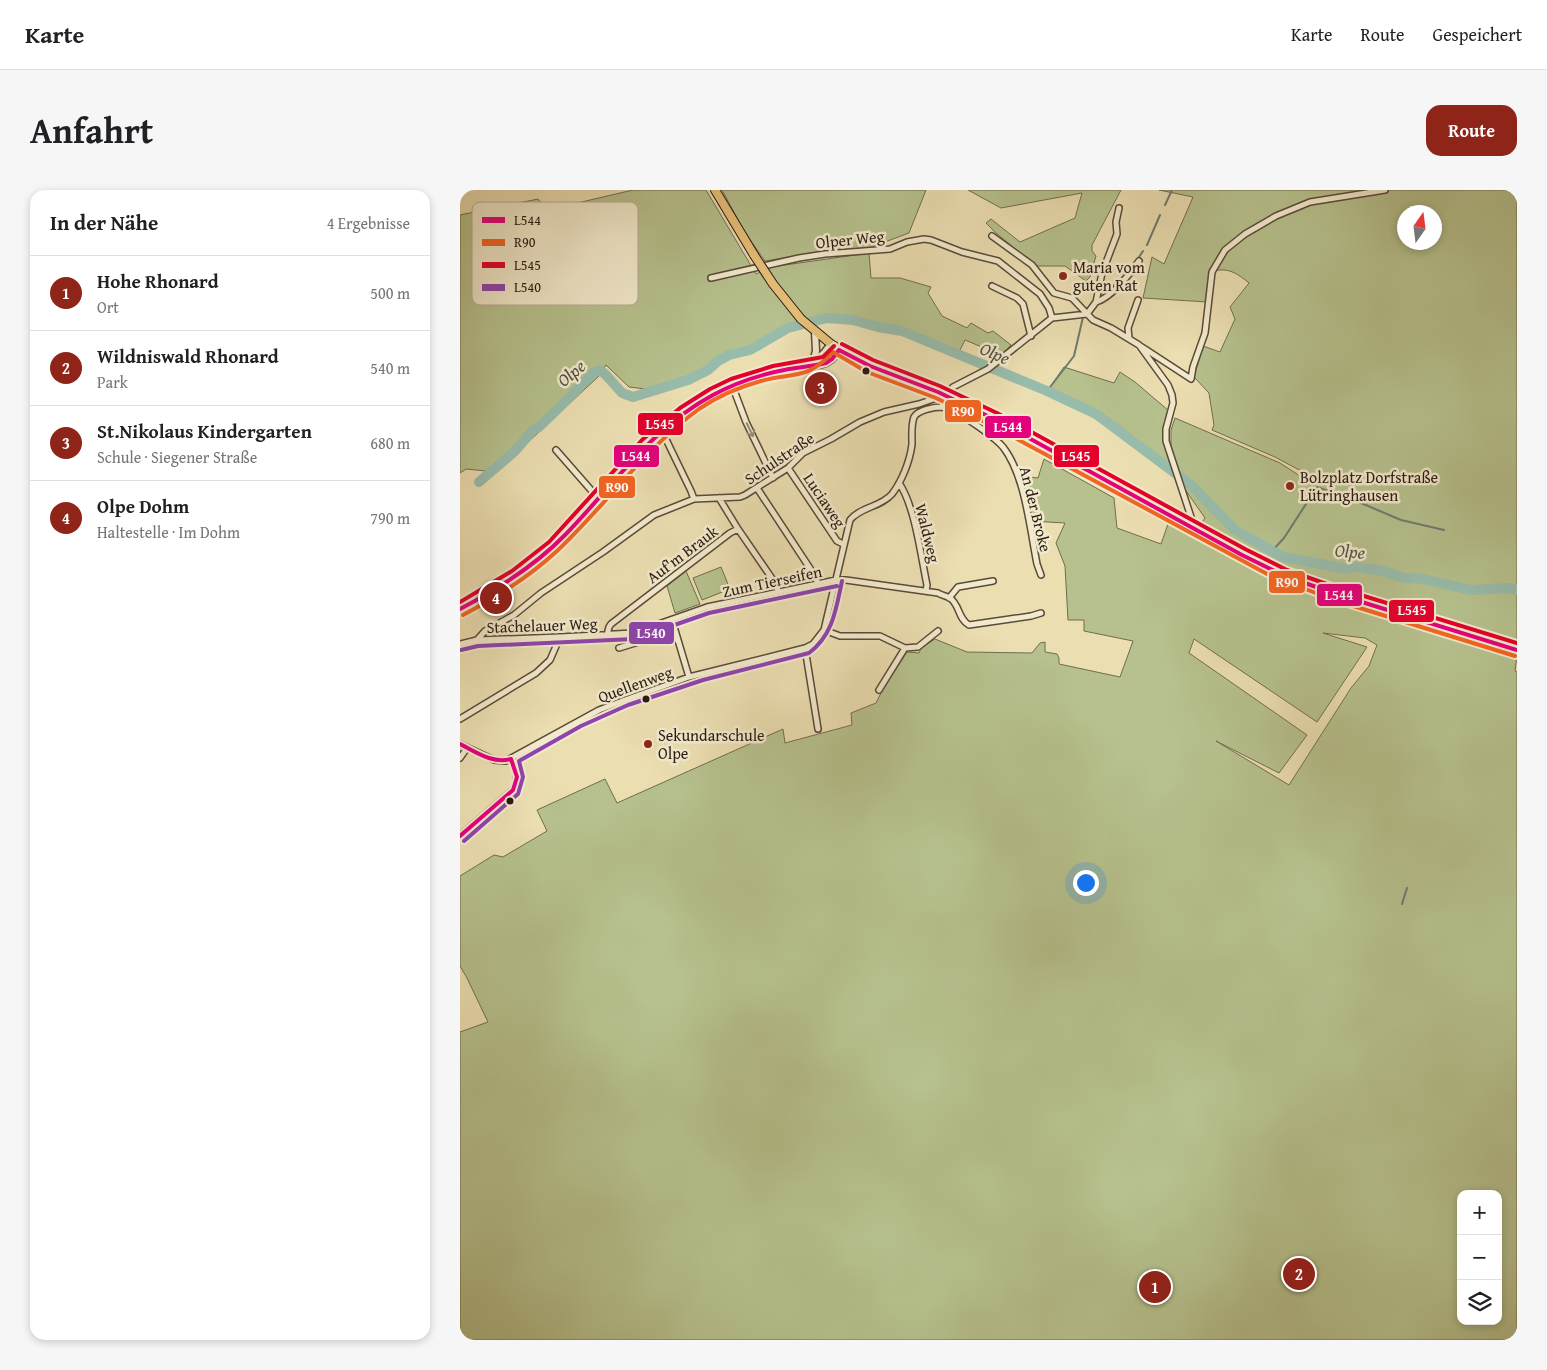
<!DOCTYPE html>
<html lang="de">
<meta charset="utf-8">
<style>
:root{--surface:#fff;--page:#f6f6f6;--text:#202124;--muted:#757577;--line:#e0e0e0;--accent:#8f2418}
body{margin:0;font-family:"Gentium Book Plus",serif;background:var(--page);color:var(--text)}
.controls{position:absolute;right:15px;bottom:15px;display:grid;overflow:hidden;border-radius:10px;box-shadow:0 2px 8px #0003}
.controls button{width:45px;height:45px;display:grid;place-items:center;padding:0;border:0;border-bottom:1px solid var(--line);background:var(--surface);color:var(--text);font:25px sans-serif}
.compass{position:absolute;left:937px;top:15px;width:45px;height:45px;border-radius:50%;background:var(--surface);box-shadow:0 2px 8px #0003;rotate:14deg}
.you{position:absolute;left:625px;top:692px;width:18px;height:18px;margin:-12px;border:4px solid #fff;border-radius:50%;background:#1a73e8;box-shadow:0 0 0 8px #1a73e833}
.badge{display:grid;place-items:center;width:32px;height:32px;border-radius:50%;background:var(--accent);color:#fff;font-size:16px;font-weight:700}
.pin{position:absolute;translate:-50% -50%;border:2px solid #fff;box-shadow:0 1px 5px #0006}
.list{margin:0;padding:0;list-style:none}
h2{display:flex;justify-content:space-between;align-items:center;height:65px;margin:0;padding:0 20px;font-size:21px}
h2 small{font-size:16px;font-weight:400;color:var(--muted)}
.list li{display:grid;grid-template-columns:32px 1fr auto;gap:15px;align-items:center;box-sizing:border-box;height:75px;padding:0 20px;border-top:1px solid var(--line)}
.list b{display:block;font-size:19px;white-space:nowrap}
.list p{margin:0;font-size:16px;white-space:nowrap;color:var(--muted)}
.list em{font-size:16px;font-style:normal;color:var(--muted)}
.icon{flex:none;width:28px;height:28px;fill:none;stroke:currentColor;stroke-width:2;stroke-linecap:round;stroke-linejoin:round}
.map{position:relative;flex:none;width:1057px;height:1150px;overflow:hidden;border-radius:15px}
header{display:flex;align-items:center;gap:30px;box-sizing:border-box;height:70px;padding:0 25px;background:var(--surface);border-bottom:1px solid var(--line)}
header strong{font-size:24px}
nav{display:flex;gap:28px;margin-inline-start:auto;font-size:18px}
.intro{display:flex;align-items:center;justify-content:space-between;box-sizing:border-box;height:120px;padding:0 30px}
h1{margin:0;font-size:35px}
.button{padding:12px 22px;border-radius:15px;background:var(--accent);color:#fff;font-size:18px;font-weight:700}
main{display:flex;gap:30px;padding:0 30px}
aside{flex:1;background:var(--surface);border-radius:15px;box-shadow:0 2px 8px #0003}
.map>svg:first-child{display:block}
.green{fill:#b6c18d;stroke:#706d4f;fill-rule:evenodd}
.lines{fill:none;stroke-linecap:round;stroke-linejoin:round}
.stream{stroke:#6c7b6e;stroke-width:2}
.river{stroke:#98bcac;stroke-width:10}
.minor-casing{stroke:#5a4a39;stroke-width:8}
.tertiary-casing{stroke:#5a4a39;stroke-width:9}
.primary-casing{stroke:#2a1911;stroke-width:10}
.minor{stroke:#f2eacc;stroke-width:5}
.tertiary{stroke:#f2eacc;stroke-width:6}
.primary{stroke:#e6bf78;stroke-width:8}
.primary-bridge-casing{stroke:#2a1911;stroke-width:10;stroke-linecap:butt}
.primary-bridge{stroke:#e6bf78;stroke-width:8}
.bus-1-casing{stroke:#f2eacc;stroke-width:8}
.bus-2-casing{stroke:#f2eacc;stroke-width:8}
.bus-3-casing{stroke:#f2eacc;stroke-width:8}
.bus-4-casing{stroke:#f2eacc;stroke-width:8}
.bus-1{stroke:#e5007d;stroke-width:4}
.bus-2{stroke:#f26522;stroke-width:4}
.bus-3{stroke:#e4002b;stroke-width:4}
.bus-4{stroke:#8e44ad;stroke-width:4}
.oneway{stroke:#988c78}
.poi-dot{fill:#8f2418;stroke:#f2eacc;stroke-width:2}
.bus-dot{fill:#2a1911;stroke:#f2eacc;stroke-width:2}
.labels{text-anchor:middle;dominant-baseline:central;stroke-width:5;stroke-linejoin:round;paint-order:stroke}
.street-label{font-size:16px;fill:#2a1911;stroke:#f2eacc}
.poi-label{font-size:16px;fill:#2a1911;stroke:#f2eacc;text-anchor:start}
.water-label{font-size:18px;font-style:italic;fill:#505247;stroke:#f2eacc}
.key{fill:#f2eacc;stroke:#b6ab94;stroke-width:1}
.key-label{font-size:14px;fill:#2a1911}
.line-badge{stroke:#f2eacc;stroke-width:2}
.badge-label{font-size:14px;text-anchor:middle;font-weight:bold;fill:#fff}
</style>
<header>
<strong>Karte</strong>
<nav><a>Karte</a><a>Route</a><a>Gespeichert</a></nav>
</header>
<div class="intro"><h1>Anfahrt</h1><a class="button">Route</a></div>
<main>
<aside>
<h2>In der Nähe<small>4 Ergebnisse</small></h2>
<ul class="list">
<li><span class="badge">1</span><div><b>Hohe Rhonard</b><p>Ort</p></div><em>500 m</em></li>
<li><span class="badge">2</span><div><b>Wildniswald Rhonard</b><p>Park</p></div><em>540 m</em></li>
<li><span class="badge">3</span><div><b>St.Nikolaus Kindergarten</b><p>Schule · Siegener Straße</p></div><em>680 m</em></li>
<li><span class="badge">4</span><div><b>Olpe Dohm</b><p>Haltestelle · Im Dohm</p></div><em>790 m</em></li>
</ul>
</aside>
<div class="map">
<svg width="1057" height="1150" viewBox="0 0 1057 1150">
<rect width="100%" height="100%" fill="#ebdeb1"/>
<filter id="stains"><feTurbulence type="fractalNoise" baseFrequency=".004" numOctaves="4"/><feColorMatrix values="0 0 0 0 .2 0 0 0 0 .09 0 0 0 0 .02 0 0 0 .5 -.17"/></filter>
<radialGradient id="worn" r=".72"><stop offset=".6" stop-color="#630" stop-opacity="0"/><stop offset="1" stop-color="#630" stop-opacity=".3"/></radialGradient>
<path class="green" d="M 173,0 L 246,0 L 296,84 L 311,77 L 409,63 L 411,88 L 440,88 L 471,97 L 468,103 L 482,126 L 507,138 L 511,133 L 528,143 L 533,141 L 551,155 L 541,165 L 505,150 L 499,162 L 439,137 L 419,135 L 394,127 L 367,126 L 328,136 L 292,156 L 259,167 L 248,178 L 230,186 L 185,199 L 169,197 L 146,175 L 140,185 L 36,282 L 6,279 L 0,283 L 0,25 L 78,9 L 87,20 Z
M 262,0 L 466,0 L 449,43 L 409,58 L 357,62 L 305,71 L 284,41 Z
M 508,0 L 661,0 L 632,55 L 632,61 L 636,66 L 630,87 L 626,91 L 605,76 L 576,76 L 536,43 L 526,33 L 531,29 L 560,52 L 615,28 L 622,3 L 541,18 Z
M 699,0 L 1057,0 L 1057,456 C 968,428 878,404 793,365 C 775,356 758,345 740,335 L 745,328 L 724,298 L 711,262 L 711,240 L 715,228 L 820,273 L 854,295 L 856,289 L 815,267 L 752,240 L 754,235 L 749,203 L 734,187 L 743,156 L 760,162 L 775,129 L 770,117 L 789,93 C 778,84 767,76 752,82 L 748,112 L 683,108 L 692,67 L 704,74 L 733,7 ZM 944,22 L 974,22 L 974,52 L 944,52 Z
M 604,177 L 654,193 L 660,182 L 675,192 L 709,221 C 703,244 704,258 712,280 L 637,223 L 588,200 Z
M 584,269 L 654,308 L 657,338 L 701,354 L 708,334 L 826,391 L 921,426 L 1057,466 L 1055,481 L 1057,482 L 1057,1150 L 0,1150 L 0,842 L 28,832 L 7,788 L 0,776 L 0,686 L 34,665 L 43,667 L 87,641 L 77,620 L 145,589 L 157,613 L 323,539 L 325,553 L 392,535 L 391,523 L 416,513 L 423,499 L 447,462 L 459,463 L 461,458 L 475,449 L 507,462 L 572,463 L 580,453 L 585,452 L 585,462 L 597,464 L 599,468 L 599,474 L 660,487 L 673,451 L 624,441 L 624,430 L 608,430 L 605,376 L 596,353 L 605,333 L 570,331 L 561,286 L 578,288 ZM 863,443 L 905,448 L 917,455 L 909,476 L 891,498 L 829,595 L 756,551 L 819,583 L 847,545 L 729,463 L 734,449 L 857,532 L 907,457 ZM 1001,1004 L 1038,1004 L 1038,1131 L 1001,1131 Z
M 261,377 L 270,399 L 242,410 L 233,388 Z
M 226,381 L 240,414 L 215,423 L 207,396 Z"/>
<g class="lines">
<path class="stream" d="M 705,15 L 712,0
M 687,55 L 700,25
M 679,67 L 683,61
M 645,104 L 663,87
M 587,201 L 614,166 L 623,127
M 812,361 L 824,348 L 857,297 L 901,313 L 941,330 L 984,340
M 942,714 L 947,698"/>
<path class="river" d="M 19,292 L 55,261 L 73,240 L 79,237 L 107,210 L 134,182 L 140,180 L 146,185 L 162,203 L 173,207 L 228,190 L 248,180 L 258,171 L 269,165 L 290,160 L 328,138 L 367,128 L 393,130 L 418,137 L 442,141 L 587,201 L 636,224 L 731,295 L 775,340 L 823,367 L 887,379 L 894,377 L 923,381 L 944,388 L 963,389 L 1011,400 L 1051,398 L 1057,400"/>
<defs>
<path id="minor" d="M 532,46 L 572,75 L 594,103 L 612,108 L 633,130 L 651,138 L 679,155 L 708,195 L 712,205 L 713,213 L 706,239 L 706,251 L 731,327 L 728,335
M 251,88 L 339,68 L 365,64 L 430,59 L 447,52 L 464,49 L 471,50 L 502,62 L 538,71 L 580,104 L 589,118 L 592,128
M 532,96 L 557,108 L 563,114 L 571,146
M 636,112 C 651,108 670,84 679,71
M 627,124 L 636,112 L 642,83 L 657,44 L 656,32 L 659,18
M 669,148 L 668,138 L 678,110
M 682,157 L 731,189 L 733,177 L 745,143 L 752,82 L 765,60 L 785,44 L 816,26 L 850,12 L 925,0
M 272,195 L 286,232 L 313,288
M 485,205 L 482,217 C 495,221 508,229 519,237 C 527,243 537,250 543,257 C 565,285 570,339 577,374 L 581,385
M 202,241 L 231,301 L 234,309
M 96,260 L 138,308
M 328,278 L 377,351 L 383,354
M 439,293 C 455,316 461,367 467,395 L 466,401
M 297,298 L 355,386 L 358,394
M 259,308 L 278,339
M 489,408 L 498,397 L 533,391
M 212,430 L 229,487
M 364,440 L 380,446 L 420,446 L 445,458 L 458,457 L 478,441
M 147,445 L 149,437 L 151,434 L 270,343 L 278,339 L 311,387 L 319,402
M 17,450 L 25,441 L 54,425 L 81,403 L 143,362 L 194,325 L 234,309 L 280,307 L 285,305 L 328,278 L 343,263 L 371,249 L 400,232 L 424,222 L 459,214 L 485,205 L 493,197 L 528,179 L 592,128 L 627,124
M 0,454 L 17,450 L 100,447 L 173,443 L 247,417 L 376,390 L 386,390 L 478,403 C 481,405 486,406 490,408 C 500,415 498,429 509,435 L 571,426 L 581,423
M 159,458 L 214,441
M 345,458 L 358,539
M 419,500 L 445,458
M 0,529 L 76,483 L 90,470 L 100,447
M 0,554 L 34,570 L 46,571 L 139,520 L 165,510 L 229,487 L 345,458 L 353,454 L 364,440 L 390,330 C 400,317 421,317 432,304 C 442,291 450,271 452,254 C 452,246 451,235 454,227 C 458,220 474,217 482,217
M 0,568 L 7,558
M 0,646 L 53,600 C 60,587 56,580 51,569"/>
<path id="tertiary" d="M 353,172 L 356,161 L 355,141
M 348,176 L 364,163 L 371,154
M 0,419 C 38,400 75,376 105,345 C 149,299 187,242 244,210 C 269,195 296,185 325,180 C 339,177 353,177 366,173 L 372,169 L 379,160"/>
<path id="primary" d="M 255,0 L 294,65
M 341,129 L 371,154 L 390,166 L 410,176 L 478,202 L 534,229 L 811,379 L 876,404 L 1057,460"/>
</defs>
<use href="#minor" class="minor-casing"/>
<use href="#tertiary" class="tertiary-casing"/>
<use href="#primary" class="primary-casing"/>
<use href="#minor" class="minor"/>
<use href="#tertiary" class="tertiary"/>
<use href="#primary" class="primary"/>
<defs>
<path id="primary-bridge" d="M 294,65 L 313,94 L 341,129"/>
</defs>
<use href="#primary-bridge" class="primary-bridge-casing"/>
<use href="#primary-bridge" class="primary-bridge"/>
<defs>
<path id="bus-1" d="M 379,160 L 410,176 L 478,202 L 534,229 L 782,365 L 825,386 L 876,404 L 1057,460
M 0,419 C 38,399 75,376 105,345 C 153,296 191,238 253,205 C 277,192 302,184 329,179 C 341,177 354,176 366,173 L 372,169 L 379,160
M 0,554 C 16,562 32,574 51,569
M 0,646 L 53,600 L 57,587 L 51,569"/>
<path id="bus-2" d="M 3,425 C 37,407 69,387 97,361 C 146,315 184,259 239,219 C 258,206 279,197 301,191 C 334,182 346,191 373,162 L 407,182 L 476,208 L 531,235 L 809,385 L 874,410 L 1055,466"/>
<path id="bus-3" d="M 382,154 L 413,170 L 480,196 L 537,223 L 785,359 L 827,380 L 878,398 L 1057,453
M 0,412 L 52,381 L 89,352 L 182,250 L 220,218 L 250,199 L 271,189 L 313,176 L 363,167 L 374,156"/>
<path id="bus-4" d="M 1,460 L 18,456 L 174,449 L 249,423 L 377,396
M 4,651 L 58,604 L 63,587 L 59,571 L 121,536 L 168,515 L 243,490 L 349,463 C 373,445 376,419 382,391"/>
</defs>
<use href="#bus-1" class="bus-1-casing"/>
<use href="#bus-2" class="bus-2-casing"/>
<use href="#bus-3" class="bus-3-casing"/>
<use href="#bus-4" class="bus-4-casing"/>
<use href="#bus-1" class="bus-1"/>
<use href="#bus-2" class="bus-2"/>
<use href="#bus-3" class="bus-3"/>
<use href="#bus-4" class="bus-4"/>
</g>
<defs><path id="oneway-shaft" d="M-6 0H5M1.5-3L5.5 0L1.5 3" fill="none" stroke-width="1.6" stroke-linecap="round" stroke-linejoin="round" transform="scale(1.25)"/></defs>
<use class="oneway" href="#oneway-shaft" transform="translate(290 240) rotate(64)"/>
<g class="poi-dot">
<circle cx="603" cy="86" r="5"/>
<circle cx="830" cy="296" r="5"/>
<circle cx="188" cy="554" r="5"/>
</g>
<g class="bus-dot">
<circle cx="406" cy="181" r="4.5"/>
<circle cx="186" cy="509" r="4.5"/>
<circle cx="50" cy="611" r="4.5"/>
</g>
<g class="labels">
<g class="street-label">
<text transform="translate(390 49) rotate(-6)">Olper Weg</text>
<text transform="translate(319 268) rotate(-34)">Schulstraße</text>
<text transform="translate(365 310) rotate(56)">Luciaweg</text>
<text transform="translate(576 319) rotate(76)">An der Broke</text>
<text transform="translate(468 343) rotate(76)">Waldweg</text>
<text transform="translate(222 364) rotate(-37)">Auf'm Brauk</text>
<text transform="translate(312 391) rotate(-12)">Zum Tierseifen</text>
<text transform="translate(82 435) rotate(-2)">Stachelauer Weg</text>
<text transform="translate(175 494) rotate(-20)">Quellenweg</text>
</g>
<g class="poi-label">
<text x="613" y="77">Maria vom<tspan x="613" dy="18">guten Rat</tspan></text>
<text x="840" y="287">Bolzplatz Dorfstraße<tspan x="840" dy="18">Lütringhausen</tspan></text>
<text x="198" y="545">Sekundarschule<tspan x="198" dy="18">Olpe</tspan></text>
</g>
<g class="water-label">
<text transform="translate(535 163) rotate(23)">Olpe</text>
<text transform="translate(111 183) rotate(-41)">Olpe</text>
<text transform="translate(890 361) rotate(5)">Olpe</text>
</g>
</g>
<rect x="12" y="12" width="166" height="103" rx="8" class="key"/>
<rect x="22" y="27" width="23" height="6" fill="#e5007d"/>
<rect x="22" y="49" width="23" height="7" fill="#f26522"/>
<rect x="22" y="72" width="23" height="6" fill="#e4002b"/>
<rect x="22" y="94" width="23" height="7" fill="#8e44ad"/>
<g class="key-label">
<text x="54" y="35">L544</text>
<text x="54" y="57">R90</text>
<text x="54" y="80">L545</text>
<text x="54" y="102">L540</text>
</g>
<g class="line-badge">
<rect x="484" y="209" width="38" height="24" rx="5" fill="#f26522"/>
<rect x="177" y="222" width="47" height="24" rx="5" fill="#e4002b"/>
<rect x="524" y="225" width="48" height="24" rx="5" fill="#e5007d"/>
<rect x="153" y="254" width="47" height="24" rx="5" fill="#e5007d"/>
<rect x="593" y="254" width="47" height="24" rx="5" fill="#e4002b"/>
<rect x="138" y="285" width="38" height="24" rx="5" fill="#f26522"/>
<rect x="808" y="380" width="38" height="24" rx="5" fill="#f26522"/>
<rect x="856" y="393" width="47" height="24" rx="5" fill="#e5007d"/>
<rect x="928" y="409" width="47" height="24" rx="5" fill="#e4002b"/>
<rect x="168" y="431" width="47" height="24" rx="5" fill="#8e44ad"/>
</g>
<g class="badge-label">
<text x="503" y="226">R90</text>
<text x="200" y="239">L545</text>
<text x="548" y="242">L544</text>
<text x="176" y="271">L544</text>
<text x="616" y="271">L545</text>
<text x="157" y="302">R90</text>
<text x="827" y="397">R90</text>
<text x="879" y="410">L544</text>
<text x="952" y="425">L545</text>
<text x="191" y="448">L540</text>
</g>
<rect width="100%" height="100%" filter="url(#stains)"/>
<rect width="100%" height="100%" fill="url(#worn)"/>
</svg>
<div class="controls">
<button>+</button>
<button>−</button>
<button><svg class="icon" aria-label="layers" viewBox="0 0 24 24"><path d="M12 4l9 5-9 5-9-5zM3 14l9 5 9-5"/></svg></button>
</div>
<svg class="compass" viewBox="-18 -18 36 36"><path d="M0-13l5 13h-10z" fill="#e53935"/><path d="M0 13l5-13h-10z" fill="#757577"/></svg>
<div class="you"></div>
<div class="pin badge" style="left:695px;top:1097px">1</div>
<div class="pin badge" style="left:839px;top:1084px">2</div>
<div class="pin badge" style="left:361px;top:198px">3</div>
<div class="pin badge" style="left:36px;top:408px">4</div>
</div>
</main>
